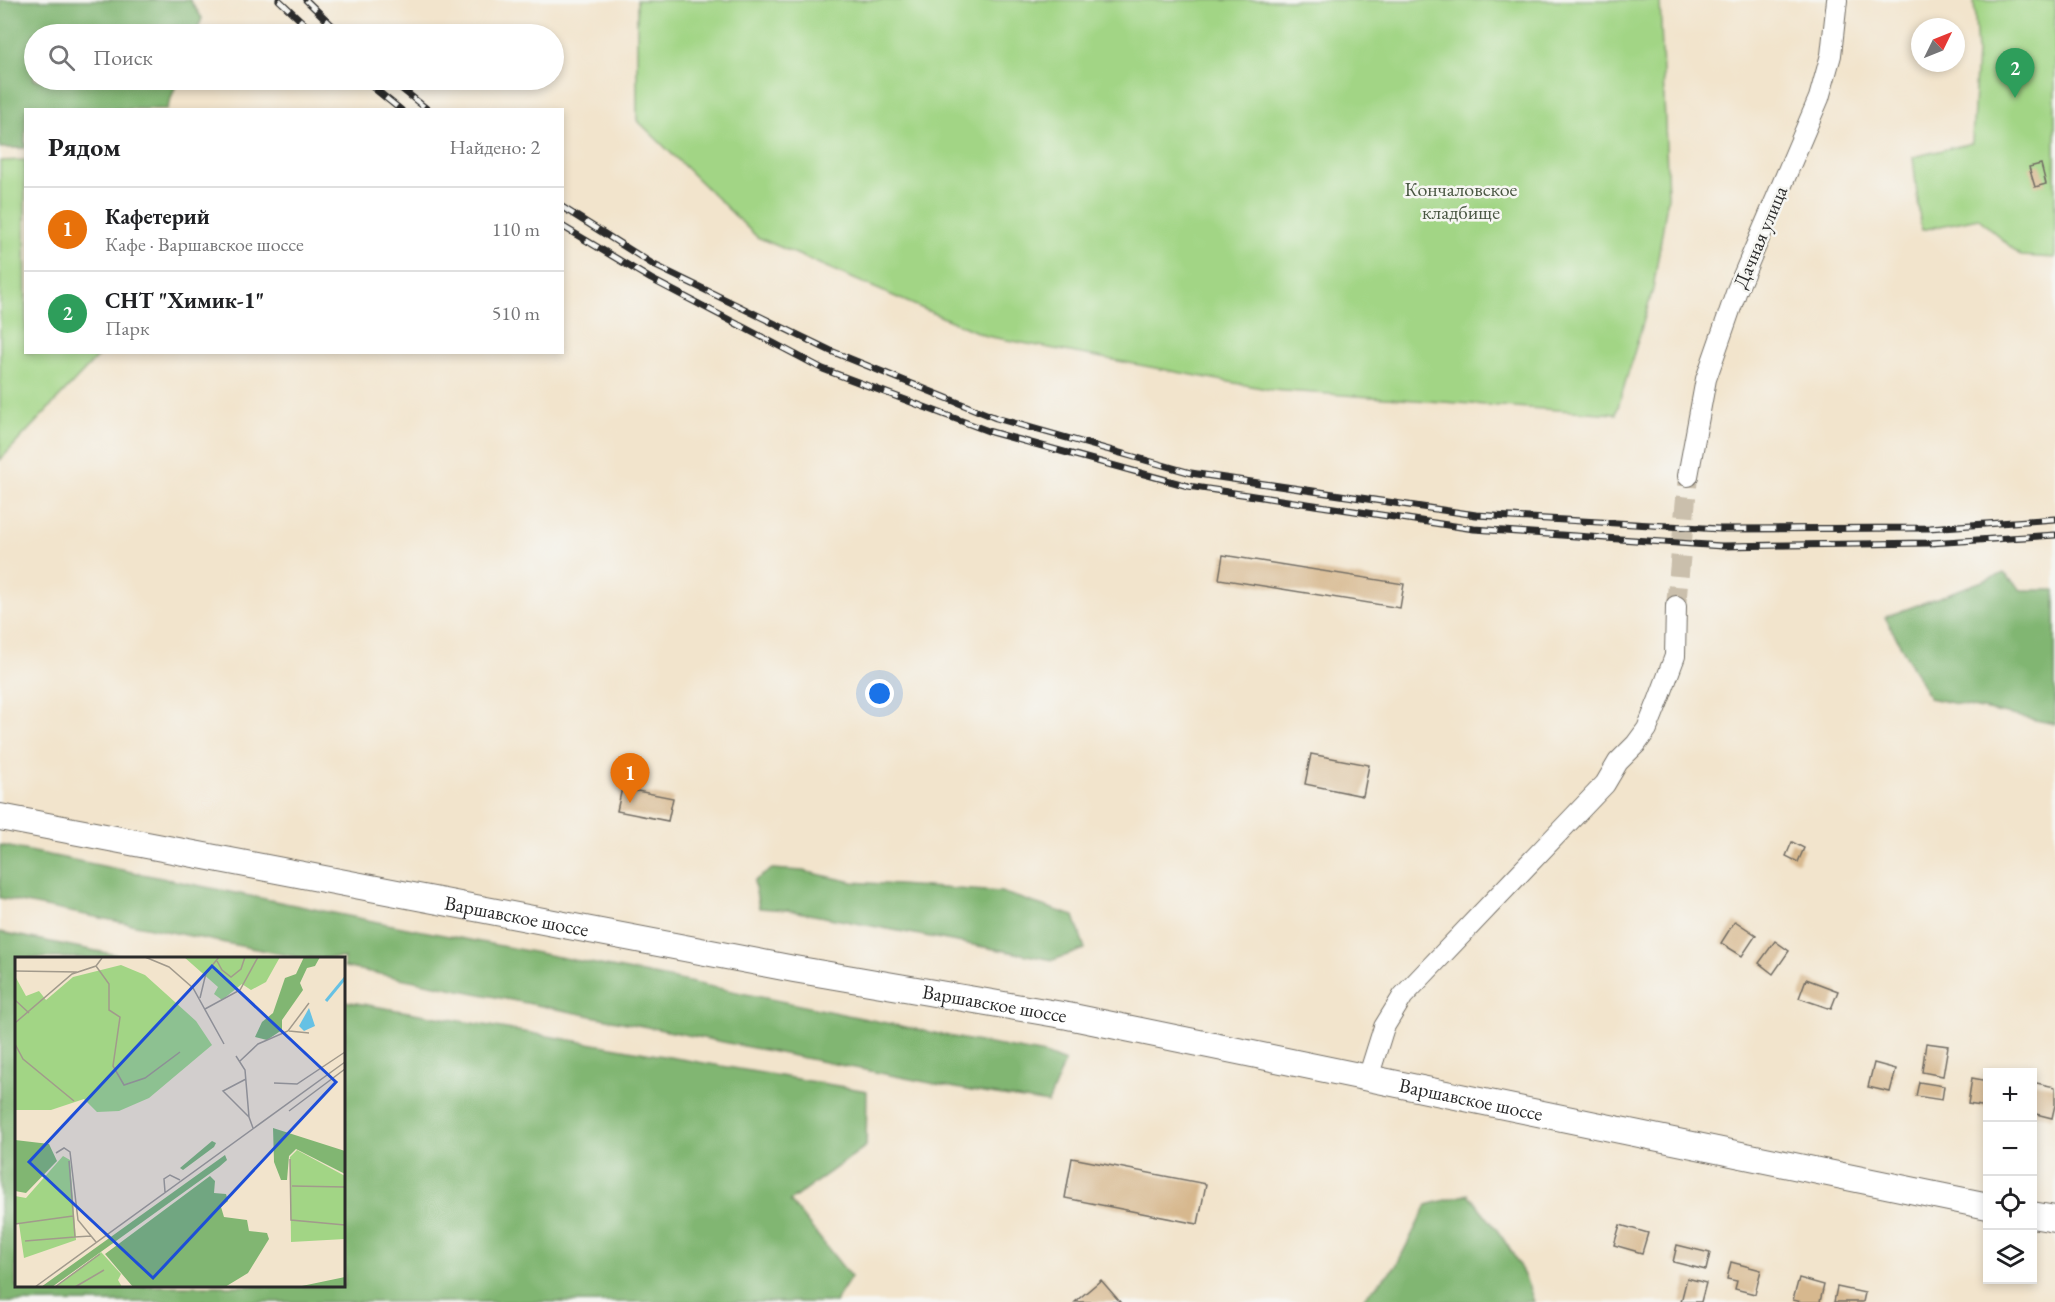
<!DOCTYPE html>
<html lang="ru">
<meta charset="utf-8">
<style>
:root{--surface:#fff;--page:#f2f2f2;--text:#202124;--muted:#757577;--line:#e0e0e0;--accent:#1f6fb2}
body{margin:0;font-family:"EB Garamond",serif;background:var(--page);color:var(--text)}
.controls{position:absolute;right:18px;bottom:18px;display:grid;overflow:hidden;border-radius:0px;box-shadow:0 3px 9px #0003}
.controls button{width:54px;height:54px;display:grid;place-items:center;padding:0;border:0;border-bottom:2px solid var(--line);background:var(--surface);color:var(--text);font:30px sans-serif}
.compass{position:absolute;left:1911px;top:18px;width:54px;height:54px;border-radius:50%;background:var(--surface);box-shadow:0 3px 9px #0003;rotate:47deg}
.you{position:absolute;left:880px;top:694px;width:21px;height:21px;margin:-15px;border:4px solid #fff;border-radius:50%;background:#1a73e8;box-shadow:0 0 0 9px #1a73e833}
.badge{display:grid;place-items:center;width:39px;height:39px;border-radius:50%;background:var(--accent);color:#fff;font-size:20px;font-weight:700}
.pin{position:absolute;translate:-50% -50px;filter:drop-shadow(0 2px 3px #0008)}
.pin::after{content:'';position:absolute;top:32px;width:21px;height:18px;background:inherit;clip-path:polygon(0 0,100% 0,50% 100%)}
.list{margin:0;padding:0;list-style:none}
h2{display:flex;justify-content:space-between;align-items:center;height:78px;margin:0;padding:0 24px;font-size:26px}
h2 small{font-size:20px;font-weight:400;color:var(--muted)}
.list li{display:grid;grid-template-columns:39px 1fr auto;gap:18px;align-items:center;box-sizing:border-box;height:84px;padding:0 24px;border-top:2px solid var(--line)}
.list b{display:block;font-size:22px;white-space:nowrap}
.list p{margin:0;font-size:20px;white-space:nowrap;color:var(--muted)}
.list em{font-size:20px;font-style:normal;color:var(--muted)}
.icon{flex:none;width:33px;height:33px;fill:none;stroke:currentColor;stroke-width:2;stroke-linecap:round;stroke-linejoin:round}
.map{position:relative;flex:none;width:2055px;height:1302px;overflow:hidden}
.search{position:absolute;background:var(--surface);box-shadow:0 3px 9px #0003;left:24px;top:24px;width:540px;height:66px;display:flex;align-items:center;gap:15px;box-sizing:border-box;padding:0 21px;border-radius:33px;color:var(--muted);font-size:22px}
.panel{position:absolute;background:var(--surface);box-shadow:0 3px 9px #0003;left:24px;top:108px;width:540px;height:246px;border-radius:0px}
.map>svg:first-child{display:block}
.green{fill:#a2d585;stroke:#668058;stroke-width:1.5}
.forest{fill:#81b672;stroke:#56704e;stroke-width:1.5}
.building{fill:#d7b88e}
.lines{fill:none;stroke-linecap:round;stroke-linejoin:round}
.tertiary-tunnel{stroke:#cabfac;stroke-width:20;stroke-dasharray:20 10;stroke-linecap:butt}
.tertiary-casing{stroke:#716c63;stroke-width:22}
.primary-casing{stroke:#716c63;stroke-width:28}
.tertiary{stroke:#fff;stroke-width:20}
.primary{stroke:#fff;stroke-width:26}
.rail-casing{stroke:#2b2b2b;stroke-width:7}
.rail{stroke:#f6f6f2;stroke-width:4.5;stroke-dasharray:14;stroke-linecap:butt}
.labels{text-anchor:middle;dominant-baseline:central;stroke-width:5;stroke-linejoin:round;paint-order:stroke}
.park-label{font-size:20px;fill:#495642;stroke:#f6f6f2}
.street-label{font-size:20px;fill:#2b2b2b;stroke:#f6f6f2}
.inset-river{fill:none;stroke:#66c1e4;stroke-width:3}
.inset-road{fill:none;stroke:#a29a8c;stroke-width:1.5}
.view{fill:#1d4ed8;fill-opacity:0.15;stroke:#1d4ed8;stroke-width:3}
.inset-edge{fill:none;stroke:#2b2b2b;stroke-width:3}
</style>
<div class="map">
<svg width="2055" height="1302" viewBox="0 0 2055 1302">
<rect width="100%" height="100%" fill="#f6f6f2"/>
<filter id="ink" filterUnits="userSpaceOnUse"><feTurbulence type="fractalNoise" baseFrequency=".0167" numOctaves="2"/><feDisplacementMap in="SourceGraphic" scale="12" xChannelSelector="R" yChannelSelector="G"/><feConvolveMatrix kernelMatrix="1 2 1 2 8 2 1 2 1" color-interpolation-filters="sRGB"/></filter>
<filter id="wash" filterUnits="userSpaceOnUse"><feTurbulence type="fractalNoise" baseFrequency=".008" numOctaves="4" result="noise"/><feDisplacementMap in="SourceGraphic" scale="24" xChannelSelector="R" yChannelSelector="G"/><feGaussianBlur stdDeviation="1.35" result="paint"/><feColorMatrix in="noise" values="0 0 0 0 0 0 0 0 0 0 0 0 0 0 0 0 0 1.4 0 .05"/><feComposite in="paint" operator="in"/></filter>
<g filter="url(#wash)">
<rect width="100%" height="100%" fill="#f2e4cc"/>
<path class="green" d="M 637,0 L 1660,0 L 1668,196 L 1653,289 L 1616,414 L 1272,390 L 986,336 L 757,237 L 637,120 Z
M 1974,0 L 2055,0 L 2055,258 L 2021,256 L 1978,218 L 1921,230 L 1913,157 L 1972,143 L 1977,53 Z
M 25,160 L 26,352 L 101,353 L 0,460 L 0,161 Z"/>
<path class="forest" d="M 0,0 L 190,0 L 202,18 L 196,34 L 34,34 L 34,80 L 178,80 L 167,109 L 26,110 L 25,148 L 0,148 Z
M 2004,573 L 2021,590 L 2055,590 L 2055,724 L 1929,698 L 1885,617 Z
M 0,845 L 407,928 L 679,980 L 963,1039 L 1045,1054 L 1065,1062 L 1048,1103 L 971,1091 L 344,967 L 344,958 L 301,958 L 0,898 Z
M 772,869 L 803,871 L 853,882 L 1001,892 L 1074,916 L 1085,949 L 1053,960 L 787,910 L 759,908 L 754,881 Z
M 0,932 L 132,958 L 16,958 L 16,1286 L 344,1286 L 344,1001 L 867,1091 L 866,1146 L 790,1201 L 851,1277 L 835,1302 L 0,1302 Z
M 1468,1194 C 1497,1228 1521,1259 1534,1302 L 1360,1302 L 1396,1266 L 1427,1205 Z"/>
<g id="blocks">
<path class="building" d="M 2041,164 L 2046,184 L 2035,187 L 2029,167 Z
M 1223,555 L 1404,584 L 1400,608 L 1219,579 Z
M 1311,754 L 1369,765 L 1363,796 L 1305,784 Z
M 622,788 L 673,798 L 668,821 L 617,811 Z
M 1792,842 L 1804,848 L 1798,862 L 1786,856 Z
M 1735,921 L 1756,935 L 1742,956 L 1721,943 Z
M 1775,941 L 1789,951 L 1773,974 L 1759,963 Z
M 1806,979 L 1838,991 L 1831,1009 L 1799,998 Z
M 1926,1043 L 1948,1046 L 1943,1076 L 1922,1072 Z
M 1874,1063 L 1896,1069 L 1890,1092 L 1868,1087 Z
M 1972,1078 L 1988,1081 L 1988,1107 L 1968,1104 Z
M 1919,1082 L 1944,1086 L 1942,1100 L 1916,1096 Z
M 2032,1082 L 2055,1087 L 2055,1105 L 2052,1118 L 2032,1113 Z
M 1072,1158 L 1206,1184 L 1198,1224 L 1065,1198 Z
M 1620,1225 L 1648,1233 L 1642,1253 L 1614,1245 Z
M 1677,1245 L 1710,1253 L 1706,1270 L 1673,1262 Z
M 1731,1262 L 1761,1270 L 1755,1294 L 1735,1289 L 1737,1281 L 1727,1279 Z
M 1687,1278 L 1706,1283 L 1701,1302 L 1681,1302 Z
M 1799,1278 L 1824,1285 L 1820,1302 L 1802,1302 L 1793,1300 Z
M 1101,1280 L 1120,1302 L 1075,1302 Z
M 1837,1287 L 1865,1293 L 1863,1302 L 1834,1302 Z"/>
</g>
</g>
<g filter="url(#ink)">
<use href="#blocks" fill-opacity="0" stroke="#716c63" stroke-width="1.5"/>
<g class="lines">
<path class="tertiary-tunnel" d="M 1676,606 L 1688,476"/>
<defs>
<path id="tertiary" d="M 1688,476 L 1706,379 L 1737,290 L 1819,98 L 1831,55 L 1837,0
M 1368,1078 L 1384,1027 L 1403,996 L 1605,784 L 1618,762 L 1636,744 L 1647,729 L 1659,699 L 1675,656 L 1676,606"/>
<g id="primary">
<path id="s1" d="M 0,817 L 794,969 L 1068,1016 L 1988,1206"/>
<path d="M 2032,1215 L 2055,1219"/>
</g>
</defs>
<use href="#tertiary" class="tertiary-casing"/>
<use href="#primary" class="primary-casing"/>
<use href="#tertiary" class="tertiary"/>
<use href="#primary" class="primary"/>
<defs>
<path id="rail" d="M 279,0 L 315,34
M 306,0 L 341,34
M 364,80 L 401,110
M 391,80 L 428,110
M 562,207 L 654,265 L 831,351 L 996,418 L 1191,473 L 1476,515 L 1720,529 L 1929,528 L 2055,519
M 562,226 L 651,279 L 823,369 L 991,432 L 1188,486 L 1474,529 L 1722,546 L 1930,543 L 2055,535"/>
</defs>
<use href="#rail" class="rail-casing"/>
<use href="#rail" class="rail"/>
</g>
</g>
<g class="labels">
<g class="park-label">
<text x="1461" y="189">Кончаловское<tspan x="1461" dy="23">кладбище</tspan></text>
</g>
<g class="street-label">
<text transform="translate(1760 237) rotate(-67)">Дачная улица</text>
<text stroke="none"><textPath href="#s1" startOffset="526">Варшавское шоссе</textPath></text>
<text stroke="none"><textPath href="#s1" startOffset="1012">Варшавское шоссе</textPath></text>
<text stroke="none"><textPath href="#s1" startOffset="1498">Варшавское шоссе</textPath></text>
</g>
</g>
<g transform="translate(15 957)">
<rect width="330" height="330" fill="#f2e4cc"/>
<path d="M 169,0 L 265,0 L 251,25 L 236,33 L 227,27 L 207,43 L 199,37 L 203,30 ZM 106,8 L 130,18 L 181,64 L 197,88 L 134,141 L 104,154 L 82,155 L 69,142 L 36,153 L 0,153 L 0,19 L 11,39 L 24,34 L 31,43 L 58,20 ZM 282,193 L 330,219 L 330,282 L 276,285 L 275,200 ZM 48,199 L 55,203 L 61,283 L 9,301 L 4,267 L 0,266 L 0,239 L 11,241 ZM 86,295 L 106,317 L 103,323 L 107,330 L 40,330 Z" fill="#a2d585"/>
<path d="M 289,0 L 305,0 L 300,9 L 292,11 L 285,26 L 288,33 L 267,63 L 267,73 L 252,83 L 240,80 L 247,65 L 258,56 L 270,21 L 281,17 ZM 258,171 L 330,194 L 330,217 L 281,192 L 274,199 L 272,223 L 266,223 L 259,205 ZM 0,183 L 34,187 L 42,204 L 11,236 L 0,234 ZM 197,184 L 201,186 L 199,190 L 168,213 L 165,211 ZM 210,198 L 212,203 L 204,210 L 37,330 L 26,330 ZM 195,219 L 200,224 L 199,236 L 211,237 L 213,244 L 206,250 L 209,260 L 232,263 L 234,274 L 252,276 L 254,282 L 233,316 L 210,330 L 118,330 L 90,297 ZM 330,320 L 330,330 L 281,330 L 282,330 Z" fill="#81b672"/>
<path d="M 294,51 L 300,69 L 289,74 L 284,69 Z" fill="#66c1e4"/>
<path class="inset-river" d="M 311,44 L 330,21"/>
<path class="inset-road" d="M 130,0 L 154,10 L 178,31 L 209,87M 202,4 L 207,13 L 216,20 L 226,12 L 230,0M 81,9 L 94,27 L 94,53 L 105,60 L 98,109 L 109,128 L 130,121 L 165,95M 0,14 L 62,15M 185,41 L 191,16 L 204,0M 0,43 L 14,56M 190,52 L 225,33 L 243,0M 0,66 L 57,17 L 81,9 L 87,1M 274,74 L 294,76M 0,87 L 8,102 L 59,144M 221,99 L 230,113 L 234,160 L 238,171M 225,104 L 243,87 L 273,74 L 294,46M 231,122 L 208,134 L 234,160M 259,126 L 282,127 L 330,95M 274,154 L 330,112M 41,196 L 49,191 L 55,195 L 63,263 L 81,285M 275,202 L 276,263 L 330,268M 54,204 L 60,280 L 76,279M 277,229 L 330,230M 150,235 L 149,222 L 155,218 L 165,223M 0,267 L 58,259M 10,284 L 60,280M 20,330 L 330,105M 40,330 L 85,297M 60,330 L 89,313"/>
<path class="view" d="M 197,9 L 321,125 L 138,321 L 14,205 Z"/>
<rect width="330" height="330" class="inset-edge"/>
</g>
</svg>
<div class="controls">
<button>+</button>
<button>−</button>
<button><svg class="icon" aria-label="locate" viewBox="0 0 24 24"><circle cx="12" cy="12" r="6"/><path d="M12 2v4M12 18v4M2 12h4M18 12h4"/></svg></button>
<button><svg class="icon" aria-label="layers" viewBox="0 0 24 24"><path d="M12 4l9 5-9 5-9-5zM3 14l9 5 9-5"/></svg></button>
</div>
<svg class="compass" viewBox="-18 -18 36 36"><path d="M0-13l5 13h-10z" fill="#e53935"/><path d="M0 13l5-13h-10z" fill="#757577"/></svg>
<div class="you"></div>
<div class="pin badge" style="left:630px;top:803px;background:#e8710a">1</div>
<div class="pin badge" style="left:2015px;top:98px;background:#2e9e5b">2</div>
<div class="search"><svg class="icon" aria-label="search" viewBox="0 0 24 24"><circle cx="10" cy="10" r="6"/><path d="M15 15l6 6"/></svg>Поиск</div>
<section class="panel">
<h2>Рядом<small>Найдено: 2</small></h2>
<ul class="list">
<li><span class="badge" style="background:#e8710a">1</span><div><b>Кафетерий</b><p>Кафе · Варшавское шоссе</p></div><em>110 m</em></li>
<li><span class="badge" style="background:#2e9e5b">2</span><div><b>СНТ &quot;Химик-1&quot;</b><p>Парк</p></div><em>510 m</em></li>
</ul>
</section>
</div>
